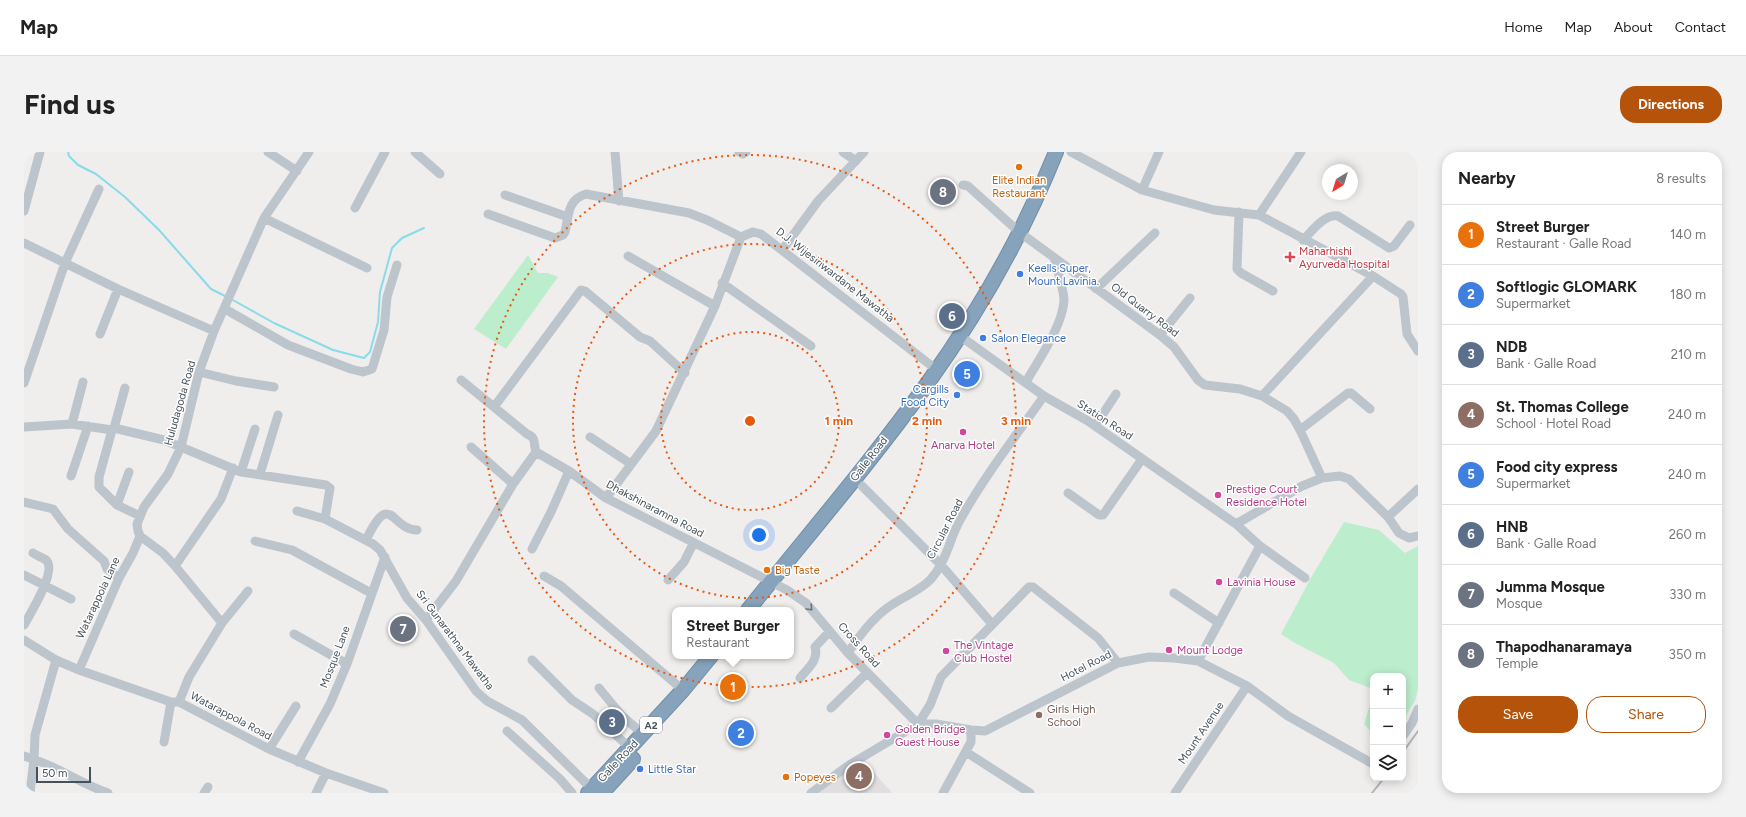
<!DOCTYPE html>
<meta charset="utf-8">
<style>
:root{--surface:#fff;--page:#f2f2f2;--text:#222;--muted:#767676;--line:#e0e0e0;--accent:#b45309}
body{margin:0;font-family:Figtree,sans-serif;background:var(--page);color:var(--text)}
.controls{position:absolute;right:12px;bottom:12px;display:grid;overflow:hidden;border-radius:8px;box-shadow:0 2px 10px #0003}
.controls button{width:36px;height:36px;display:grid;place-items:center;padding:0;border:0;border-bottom:1px solid var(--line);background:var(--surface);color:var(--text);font:20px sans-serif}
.compass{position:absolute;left:1298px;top:12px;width:36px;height:36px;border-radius:50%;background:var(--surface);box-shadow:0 2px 10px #0003;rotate:218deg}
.scale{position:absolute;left:12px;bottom:10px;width:55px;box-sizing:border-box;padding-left:4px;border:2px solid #46525a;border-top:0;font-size:11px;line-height:14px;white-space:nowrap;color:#46525a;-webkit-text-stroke:3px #fff;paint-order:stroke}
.you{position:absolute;left:735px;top:383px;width:14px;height:14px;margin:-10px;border:3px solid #fff;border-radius:50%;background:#1a73e8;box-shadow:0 0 0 6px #1a73e833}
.badge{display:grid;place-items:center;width:26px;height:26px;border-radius:50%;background:var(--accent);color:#fff;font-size:13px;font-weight:700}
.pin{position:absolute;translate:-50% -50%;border:2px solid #fff;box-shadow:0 1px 4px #0006}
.popup{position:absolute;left:648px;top:455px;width:122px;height:52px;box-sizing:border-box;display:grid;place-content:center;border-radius:8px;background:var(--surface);filter:drop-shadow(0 1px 3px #0005);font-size:13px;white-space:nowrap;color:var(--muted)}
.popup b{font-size:15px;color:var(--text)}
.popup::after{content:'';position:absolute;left:50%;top:100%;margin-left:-8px;border:8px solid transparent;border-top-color:var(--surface)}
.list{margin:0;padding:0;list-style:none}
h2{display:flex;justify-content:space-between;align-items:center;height:52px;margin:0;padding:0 16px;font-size:17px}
h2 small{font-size:13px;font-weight:400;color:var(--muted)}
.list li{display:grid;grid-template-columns:26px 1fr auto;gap:12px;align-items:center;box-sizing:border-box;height:60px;padding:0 16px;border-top:1px solid var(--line)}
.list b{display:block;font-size:15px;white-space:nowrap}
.list p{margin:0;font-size:13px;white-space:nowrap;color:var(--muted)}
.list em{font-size:13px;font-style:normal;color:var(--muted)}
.actions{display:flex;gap:8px;padding:12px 16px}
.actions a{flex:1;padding:9px 0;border:1px solid var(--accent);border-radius:16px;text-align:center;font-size:14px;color:var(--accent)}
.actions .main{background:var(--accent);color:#fff}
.icon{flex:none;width:22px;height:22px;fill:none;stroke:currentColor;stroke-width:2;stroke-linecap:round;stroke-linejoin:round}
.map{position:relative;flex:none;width:1394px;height:641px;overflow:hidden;border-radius:16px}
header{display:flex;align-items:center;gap:24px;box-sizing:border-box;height:56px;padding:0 20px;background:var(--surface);border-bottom:1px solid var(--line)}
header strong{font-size:19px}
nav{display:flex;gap:22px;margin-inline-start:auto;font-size:14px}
.intro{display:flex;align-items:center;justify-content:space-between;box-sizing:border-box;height:96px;padding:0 24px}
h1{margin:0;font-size:28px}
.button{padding:10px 18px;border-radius:16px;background:var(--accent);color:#fff;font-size:14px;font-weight:700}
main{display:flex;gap:24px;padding:0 24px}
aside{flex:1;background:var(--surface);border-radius:16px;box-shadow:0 2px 10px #0003}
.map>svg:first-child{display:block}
.education{fill:#e1dedf}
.green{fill:#bcedcc}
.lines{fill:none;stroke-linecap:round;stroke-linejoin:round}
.stream{stroke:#8adbe9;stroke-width:2}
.highway-casing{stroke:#718ea7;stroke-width:16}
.minor{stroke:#bcc5cc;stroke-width:9}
.highway{stroke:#86a3bb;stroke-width:14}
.rail{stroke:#afb3b7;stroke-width:2}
.oneway{stroke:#69747c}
.ring{fill:none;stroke:#e8590c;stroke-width:2;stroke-dasharray:2 4}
.food-dot{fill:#e8710a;stroke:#fff;stroke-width:1.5}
.health-dot{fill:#e0444e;stroke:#fff;stroke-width:1.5}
.shop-dot{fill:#3f7fe0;stroke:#fff;stroke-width:1.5}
.hotel-dot{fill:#d1479c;stroke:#fff;stroke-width:1.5}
.education-dot{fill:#8d6e63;stroke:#fff;stroke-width:1.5}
.labels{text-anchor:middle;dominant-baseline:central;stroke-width:3;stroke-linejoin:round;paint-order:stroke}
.shield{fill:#fff;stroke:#7e868c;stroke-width:1}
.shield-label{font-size:10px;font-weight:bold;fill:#46525a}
.food-label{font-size:11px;fill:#c56008;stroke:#fff;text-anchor:start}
.health-label{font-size:11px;fill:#be3a42;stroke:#fff;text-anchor:start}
.shop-label{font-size:11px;fill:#366cbe;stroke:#fff;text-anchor:start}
.street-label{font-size:11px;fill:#46525a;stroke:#fff}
.hotel-label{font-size:11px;fill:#b23c85;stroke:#fff;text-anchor:start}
.education-label{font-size:11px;fill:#785e54;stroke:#fff;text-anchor:start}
.centre{fill:#e8590c;stroke:#fff;stroke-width:2}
.ring-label{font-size:12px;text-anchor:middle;font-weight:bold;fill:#e8590c;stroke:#fff;stroke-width:3;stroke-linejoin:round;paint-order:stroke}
</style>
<header>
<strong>Map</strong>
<nav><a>Home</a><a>Map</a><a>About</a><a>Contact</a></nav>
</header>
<div class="intro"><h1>Find us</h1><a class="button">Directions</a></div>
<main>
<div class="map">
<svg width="1394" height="641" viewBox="0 0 1394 641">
<rect width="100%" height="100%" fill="#f0eded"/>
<path class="education" d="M 839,608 L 868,641 L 794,641 Z"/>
<path class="green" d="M 504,103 L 514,121 L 524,121 L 534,125 L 482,197 L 450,177 Z
M 1320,370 L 1355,378 L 1381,401 L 1394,394 L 1394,537 L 1391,549 L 1379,568 L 1379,524 L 1349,524 L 1349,537 L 1325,528 L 1310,511 L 1271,491 L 1257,482 L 1288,424 Z
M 1349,543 L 1349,582 L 1340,572 Z"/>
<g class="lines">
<path class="stream" d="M 44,0 L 45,4 L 54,13 L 72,22 L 101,45 L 135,78 L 187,137 L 203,145
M 207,147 L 250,171 L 309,198 L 340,206 L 346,200 L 354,170 L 356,140 L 368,96 L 378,86 L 400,76"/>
<defs>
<path id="highway" d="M 724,458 C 784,383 847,310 903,232 C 954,161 999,82 1032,0
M 564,641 L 659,538 L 687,504
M 578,641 L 609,607"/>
</defs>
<use href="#highway" class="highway-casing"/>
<path class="minor" d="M 244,0 L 273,19
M 391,0 L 416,22
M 591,0 L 595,49
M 715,0 L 719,2 L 722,0
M 819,0 L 832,9
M 1047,0 L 1118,38 L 1190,58 L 1235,63 L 1349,124 L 1377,142 L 1379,145 L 1383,182 L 1394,199
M 939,33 L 944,34 L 995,80
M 1118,38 L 1135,0
M 481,43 L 544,65
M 331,56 L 361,0
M 0,59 L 16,0
M 1215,60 L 1213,117 L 1217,121 L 1249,139
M 464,62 L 531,86 L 539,83 L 541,80 C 545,63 543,48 562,42 L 665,61 L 683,68 L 717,85 L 729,80 L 737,82 L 913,218
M 1235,63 L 1277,0
M 240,66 L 343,116
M 1002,85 L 1136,183 L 1150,195 L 1174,228 L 1181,233 L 1216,237 L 1238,244 L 1263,259 L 1270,267 L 1276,278 L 1298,326
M 1279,88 C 1288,79 1301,61 1314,64 L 1365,96 L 1370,94 L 1386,73
M 0,91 L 94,137 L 190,179
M 759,97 L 794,49 L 840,0
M 604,104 L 691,154
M 698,131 L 787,194
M 1072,137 L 1131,81
M 201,157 L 264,193 L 327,217 L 339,220 L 348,217 L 360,178 L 363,145 L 373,113
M 76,182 L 94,137
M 1136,183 L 1166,146
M 936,184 L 1020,244 L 1064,269 L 1212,372 L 1236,394 L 1281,426
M 175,220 L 212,229 L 250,235
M 437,228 L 503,282 C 513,286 509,291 512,300 L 545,319 L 582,346 L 763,438 L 782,451 L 824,501 L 894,572
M 1002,230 C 1015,207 1038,175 1040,149 C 1040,140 1033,115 1030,106
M 0,231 L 41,111 L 75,37
M 1238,244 L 1349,124
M 470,255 L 557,138 L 561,139 L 616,185 L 626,189 L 661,221
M 48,272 L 59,230
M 1071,274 L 1092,242
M 0,275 L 48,272 L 88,278 L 90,276 L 140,288 L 217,320 L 302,333 L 306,336 L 301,367
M 90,276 L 101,236
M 88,278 L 75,325 L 75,335 L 93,353 L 116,364
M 1276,278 L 1324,241 L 1327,241 L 1346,257
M 566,285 L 607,312
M 447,295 L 489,332
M 217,320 L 231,277
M 236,322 L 254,263
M 47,324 L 64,274
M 838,334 L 917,413 L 968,472
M 1044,341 L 1075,363 L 1079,363 L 1118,307
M 582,346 L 632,279 L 691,154 L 717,85
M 0,350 L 29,357 L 44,377 L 80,409 L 83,417 L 95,426
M 93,353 L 105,320
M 273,359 L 301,367 L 349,392 L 356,398 L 383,446 L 402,468 L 452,539 L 463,549 L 498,568 L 571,640
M 1364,365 L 1394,337
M 1212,372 L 1278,334 L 1298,326 L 1316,324 L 1325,327 L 1364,365 L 1375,381 L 1385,386 L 1394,384
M 342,388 C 367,336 367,378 393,378
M 231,389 L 268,398 L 347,441
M 508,397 L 527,360 L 545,319
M 151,414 L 197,347 L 209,316
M 0,423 L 47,447
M 520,424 L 537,434 L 659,538
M 644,428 L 660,410 L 669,392
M 1150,441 L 1195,471
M 402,468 L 432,429 L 489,332 L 512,300
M 198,471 L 224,439
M 0,473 C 6,462 32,421 23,409 C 20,406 13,404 9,401
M 270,482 L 323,512
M 0,488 L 32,508 L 55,518 L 147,550 L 155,550 L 245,597 L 302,621 L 360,641
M 824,501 C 835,484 851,463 869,452 C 881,444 897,438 907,427 C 922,410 925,389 935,370 C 959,326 991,285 1020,244
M 508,508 L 548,548 L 569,562 L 606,596
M 1174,509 L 1236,394
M 55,518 L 95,426 L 109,401 L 116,384
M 776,526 C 784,516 795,508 791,495 L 806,479
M 575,536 L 598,564 L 619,582
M 155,550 L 165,525 L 198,471 L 151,414 L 139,401 L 116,384 L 114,379 L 113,372 L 120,355 L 144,322 L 157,295 L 175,220 L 190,179 L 240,66 L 285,0
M 807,556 L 843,521
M 894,572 L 906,553 L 917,525 L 1005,435 L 1009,435 L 1074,486 L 1094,511
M 483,579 L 536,627 L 548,641
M 1379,584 L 1388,571 L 1394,557
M 140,590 L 147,550
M 245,597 L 272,554
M 942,600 L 1006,641
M 0,604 C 30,612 55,631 84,641
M 274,610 L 306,552 L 323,512 L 361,405
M 6,641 L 10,607 L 11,583 L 32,508
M 180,641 L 184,635
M 292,641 L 302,621
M 787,641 L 825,613 L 894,572 L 912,572 L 947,578 L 961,579 L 1094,511 L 1125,505 L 1150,506 L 1174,509 L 1223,534 L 1264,564 L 1349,612
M 919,641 L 947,590 L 947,578
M 1151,641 L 1223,534"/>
<use href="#highway" class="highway"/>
<path class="rail" d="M 1379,600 L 1394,579
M 1348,641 L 1360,626"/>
</g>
<defs><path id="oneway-chevron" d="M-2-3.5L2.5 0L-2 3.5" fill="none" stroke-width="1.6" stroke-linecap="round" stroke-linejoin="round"/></defs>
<use class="oneway" href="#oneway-chevron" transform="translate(786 456) rotate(47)"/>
<g class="ring">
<circle cx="726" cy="269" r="89"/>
<circle cx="726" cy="269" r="177"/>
<circle cx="726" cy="269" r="266"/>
</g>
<g class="food-dot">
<circle cx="995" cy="15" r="4"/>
<circle cx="743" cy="418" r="4"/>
<circle cx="762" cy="625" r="4"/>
</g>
<path class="health-dot" d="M1264 99h4v4h4v4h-4v4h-4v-4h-4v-4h4z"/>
<g class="shop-dot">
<circle cx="996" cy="122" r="4"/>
<circle cx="959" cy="186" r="4"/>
<circle cx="933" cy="243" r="4"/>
<circle cx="616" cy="617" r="4"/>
</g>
<g class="hotel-dot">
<circle cx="939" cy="280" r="4"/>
<circle cx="1194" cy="343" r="4"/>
<circle cx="1195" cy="430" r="4"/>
<circle cx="1145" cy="498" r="4"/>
<circle cx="922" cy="499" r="4"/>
<circle cx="863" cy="583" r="4"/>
</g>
<circle class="education-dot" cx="1015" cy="563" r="4"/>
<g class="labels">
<rect class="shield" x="616" y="565" width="22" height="16" rx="3"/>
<g class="shield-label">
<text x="627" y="573">A2</text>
</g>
<g class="food-label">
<text x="995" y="28" text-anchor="middle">Elite Indian<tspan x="995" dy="13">Restaurant</tspan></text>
<text x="751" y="418">Big Taste</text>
<text x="770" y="625">Popeyes</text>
</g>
<g class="health-label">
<text x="1275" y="99">Maharhishi<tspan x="1275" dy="13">Ayurveda Hospital</tspan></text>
</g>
<g class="shop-label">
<text x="1004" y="116">Keells Super,<tspan x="1004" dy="13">Mount Lavinia.</tspan></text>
<text x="967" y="186">Salon Elegance</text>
<text x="925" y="237" text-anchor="end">Cargills<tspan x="925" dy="13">Food City</tspan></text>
<text x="624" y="617">Little Star</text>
</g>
<g class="street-label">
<text transform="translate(811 123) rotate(38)">D.J. Wijesiriwardane Mawatha</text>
<text transform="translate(1121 158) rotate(37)">Old Quarry Road</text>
<text transform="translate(156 251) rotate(-74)">Huludagoda Road</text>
<text transform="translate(1081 268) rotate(33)">Station Road</text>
<text transform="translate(845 307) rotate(-52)">Galle Road</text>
<text transform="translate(631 357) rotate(28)">Dhakshinaramna Road</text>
<text transform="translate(921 377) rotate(-63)">Circular Road</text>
<text transform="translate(74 446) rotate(-65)">Watarappola Lane</text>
<text transform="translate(431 488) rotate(53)">Sri Gunarathna Mawatha</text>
<text transform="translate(835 493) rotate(48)">Cross Road</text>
<text transform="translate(311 505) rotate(-69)">Mosque Lane</text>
<text transform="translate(1062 514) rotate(-27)">Hotel Road</text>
<text transform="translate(207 564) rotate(28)">Watarappola Road</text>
<text transform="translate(1177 581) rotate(-56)">Mount Avenue</text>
<text transform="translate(594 609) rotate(-47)">Galle Road</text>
</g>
<g class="hotel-label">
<text x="939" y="293" text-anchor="middle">Anarva Hotel</text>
<text x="1202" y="337">Prestige Court<tspan x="1202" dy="13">Residence Hotel</tspan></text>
<text x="1203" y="430">Lavinia House</text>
<text x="930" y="493">The Vintage<tspan x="930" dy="13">Club Hostel</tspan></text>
<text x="1153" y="498">Mount Lodge</text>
<text x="871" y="577">Golden Bridge<tspan x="871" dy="13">Guest House</tspan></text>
</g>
<g class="education-label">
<text x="1023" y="557">Girls High<tspan x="1023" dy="13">School</tspan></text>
</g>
</g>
<circle cx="726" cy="269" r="6" class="centre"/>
<g class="ring-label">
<text x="815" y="273">1 min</text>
<text x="903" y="273">2 min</text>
<text x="992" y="273">3 min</text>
</g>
</svg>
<div class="controls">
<button>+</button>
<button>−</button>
<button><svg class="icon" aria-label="layers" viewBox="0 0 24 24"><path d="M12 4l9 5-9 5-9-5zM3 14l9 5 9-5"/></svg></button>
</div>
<svg class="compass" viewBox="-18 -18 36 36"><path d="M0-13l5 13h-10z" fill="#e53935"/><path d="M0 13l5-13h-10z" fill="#767676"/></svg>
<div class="scale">50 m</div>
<div class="you"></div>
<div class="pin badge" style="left:709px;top:535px;background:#e8710a">1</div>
<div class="popup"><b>Street Burger</b>Restaurant</div>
<div class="pin badge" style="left:717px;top:581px;background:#3f7fe0">2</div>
<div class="pin badge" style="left:588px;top:570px;background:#5c6f8a">3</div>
<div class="pin badge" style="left:835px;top:624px;background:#8d6e63">4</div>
<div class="pin badge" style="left:943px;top:222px;background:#3f7fe0">5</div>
<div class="pin badge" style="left:928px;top:164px;background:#5c6f8a">6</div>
<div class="pin badge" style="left:379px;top:477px;background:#6b7280">7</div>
<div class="pin badge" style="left:919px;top:40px;background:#6b7280">8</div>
</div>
<aside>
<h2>Nearby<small>8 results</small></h2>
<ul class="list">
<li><span class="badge" style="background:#e8710a">1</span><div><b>Street Burger</b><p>Restaurant · Galle Road</p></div><em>140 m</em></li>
<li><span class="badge" style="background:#3f7fe0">2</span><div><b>Softlogic GLOMARK</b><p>Supermarket</p></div><em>180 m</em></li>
<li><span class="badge" style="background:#5c6f8a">3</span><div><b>NDB</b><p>Bank · Galle Road</p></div><em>210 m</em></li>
<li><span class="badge" style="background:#8d6e63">4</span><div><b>St. Thomas College</b><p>School · Hotel Road</p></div><em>240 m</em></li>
<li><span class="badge" style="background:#3f7fe0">5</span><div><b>Food city express</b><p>Supermarket</p></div><em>240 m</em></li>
<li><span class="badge" style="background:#5c6f8a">6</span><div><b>HNB</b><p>Bank · Galle Road</p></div><em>260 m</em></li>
<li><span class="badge" style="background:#6b7280">7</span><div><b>Jumma Mosque</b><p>Mosque</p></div><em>330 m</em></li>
<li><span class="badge" style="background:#6b7280">8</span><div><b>Thapodhanaramaya</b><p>Temple</p></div><em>350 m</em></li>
</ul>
<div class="actions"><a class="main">Save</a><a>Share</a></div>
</aside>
</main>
